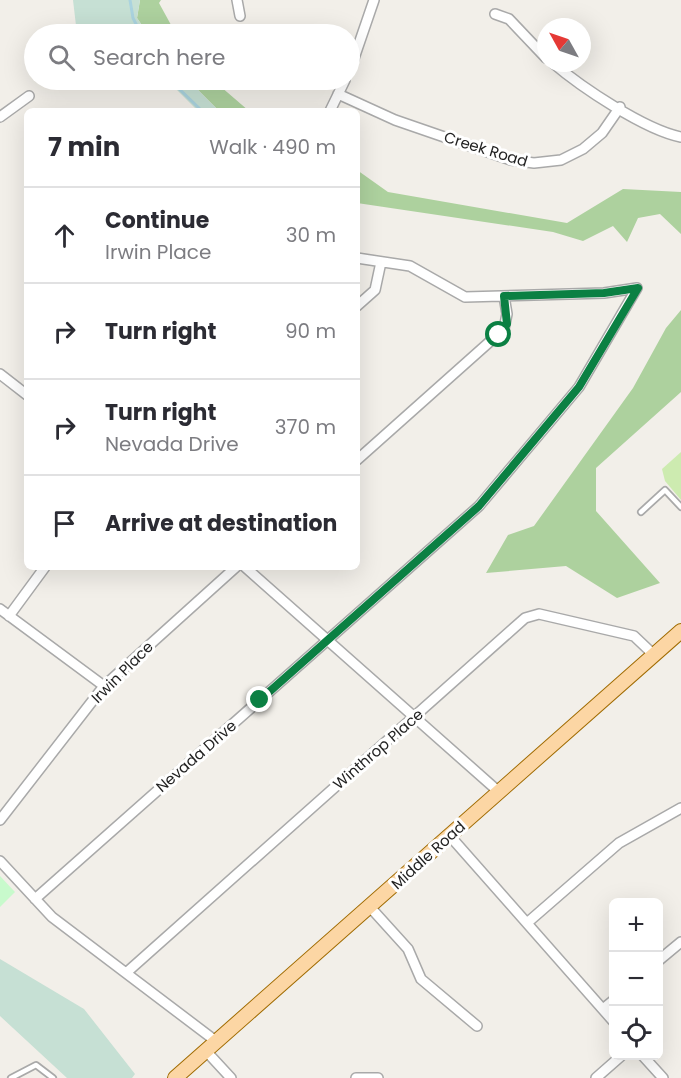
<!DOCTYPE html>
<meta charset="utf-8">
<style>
:root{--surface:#fff;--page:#f7f7f7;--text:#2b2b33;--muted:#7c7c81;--line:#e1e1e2}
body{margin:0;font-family:Poppins,sans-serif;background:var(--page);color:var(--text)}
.controls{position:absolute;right:18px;bottom:18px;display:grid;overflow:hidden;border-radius:9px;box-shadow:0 6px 24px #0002}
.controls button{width:54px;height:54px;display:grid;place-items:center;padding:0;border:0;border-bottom:2px solid var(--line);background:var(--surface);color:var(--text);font:30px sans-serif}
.compass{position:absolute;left:537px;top:18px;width:54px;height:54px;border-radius:50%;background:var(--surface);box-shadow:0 6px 24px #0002;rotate:310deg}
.stop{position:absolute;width:18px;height:18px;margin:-14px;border:4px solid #0b8043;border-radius:50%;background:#fff}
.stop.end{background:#0b8043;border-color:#fff;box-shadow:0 2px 6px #0008}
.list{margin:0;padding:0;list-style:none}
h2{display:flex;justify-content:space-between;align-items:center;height:78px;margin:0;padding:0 24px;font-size:26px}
h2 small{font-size:20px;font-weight:400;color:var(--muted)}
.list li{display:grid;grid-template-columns:39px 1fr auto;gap:18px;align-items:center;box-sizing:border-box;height:96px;padding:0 24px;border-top:2px solid var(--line)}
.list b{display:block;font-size:22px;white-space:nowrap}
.list p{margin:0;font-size:20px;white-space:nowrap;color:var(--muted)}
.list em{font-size:20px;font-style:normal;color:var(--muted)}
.icon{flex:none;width:33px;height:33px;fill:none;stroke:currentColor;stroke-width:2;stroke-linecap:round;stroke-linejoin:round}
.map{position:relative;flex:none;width:681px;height:1078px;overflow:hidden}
.search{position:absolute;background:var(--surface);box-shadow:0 6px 24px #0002;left:24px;top:24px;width:336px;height:66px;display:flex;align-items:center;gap:15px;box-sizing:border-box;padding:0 21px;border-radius:33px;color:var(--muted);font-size:22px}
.panel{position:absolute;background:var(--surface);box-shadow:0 6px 24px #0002;left:24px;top:108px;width:336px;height:462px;border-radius:9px}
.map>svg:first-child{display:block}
.grass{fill:#cdebb0}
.forest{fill:#add19e}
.wetland{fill:#c6e0d4}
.park{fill:#c8facc}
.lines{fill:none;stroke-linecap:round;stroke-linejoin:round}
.stream{stroke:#aad3df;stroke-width:3}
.lane-casing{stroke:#a9a9a9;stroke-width:8}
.street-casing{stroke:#a9a9a9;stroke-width:12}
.primary-casing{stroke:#a06b00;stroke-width:16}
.lane{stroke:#fff;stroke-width:4.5}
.street{stroke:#fff;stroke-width:9}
.primary{stroke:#fcd6a4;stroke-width:14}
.route{stroke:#0b8043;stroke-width:8}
.labels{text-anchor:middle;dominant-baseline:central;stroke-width:6;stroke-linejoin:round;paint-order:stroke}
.street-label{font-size:15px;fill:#222;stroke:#fff}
</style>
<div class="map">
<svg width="681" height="1078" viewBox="0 0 681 1078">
<rect width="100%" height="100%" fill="#f2efe9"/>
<path class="grass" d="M 681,452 L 681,500 L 665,481 L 662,469 Z"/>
<path class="forest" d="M 140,0 L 161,0 L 159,3 L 176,34 L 148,34 L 137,18 Z
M 188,80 L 213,80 L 249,111 L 219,111 Z
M 357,170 L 388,192 L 567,223 L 623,189 L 681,192 L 681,234 L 660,214 L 638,218 L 627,242 L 613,226 L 583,241 L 553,232 L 357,203 Z
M 681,310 L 681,392 L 596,468 L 596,511 L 660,583 L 617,598 L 566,566 L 486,573 L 508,535 L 534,526 L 633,388 L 666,328 Z"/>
<path class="wetland" d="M 73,0 L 140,0 L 137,18 L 148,34 L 77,34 Z
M 167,80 L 188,80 L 219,111 L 198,111 Z
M 0,959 L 84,1009 L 135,1074 L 132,1078 L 67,1078 L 0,1016 Z"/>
<path class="park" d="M 0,876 L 15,892 L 0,907 Z"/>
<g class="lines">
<path class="stream" d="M 130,0 L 133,18 L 141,34
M 170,80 L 202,111"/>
<defs>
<path id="lane" d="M 641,512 L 665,490 L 681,507
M 11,1078 L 36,1065 L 53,1078"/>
<path id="street" d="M 237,0 L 240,16
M 495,14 L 509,19 L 546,58
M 553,63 C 581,87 645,130 681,137
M 350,70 L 374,0
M 338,94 L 395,120 L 511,160 L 534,163 L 561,160 L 583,149 L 602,133 L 620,107
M 330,111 L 345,80
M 0,117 L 29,96
M 357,258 L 410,266 L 465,297 L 604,293 L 637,288
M 357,306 L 375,290 L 381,262
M 0,374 L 27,395
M 357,460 L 504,329 L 507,314 L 504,296
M 245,567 L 499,792
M 0,609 L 104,686
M 9,616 L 45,567
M 0,820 L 104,686 L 236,567
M 450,836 L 614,1022
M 0,861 L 52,917 L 217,1042
M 35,899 L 479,506 L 579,387 L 637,288
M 370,907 L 408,949 L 421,979 L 477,1026
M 527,923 L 619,843 L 681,808
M 658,961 L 681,942
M 126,973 L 525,618 L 539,614 L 634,636 L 654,655
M 603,1009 L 614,1000
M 206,1051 L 231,1078
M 643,1056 L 663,1078
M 356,1078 L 378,1078
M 596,1078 L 621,1056"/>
<path id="primary" d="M 175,1078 L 681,631"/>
</defs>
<use href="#lane" class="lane-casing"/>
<use href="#street" class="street-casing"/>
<use href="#primary" class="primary-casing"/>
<use href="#lane" class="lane"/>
<use href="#street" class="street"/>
<use href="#primary" class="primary"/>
</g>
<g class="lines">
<path class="route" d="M 260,700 L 479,506 L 579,387 L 638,288 L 604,293 L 504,296 L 507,324 L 499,335"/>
</g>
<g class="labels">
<g class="street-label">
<text transform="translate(486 149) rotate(17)">Creek Road</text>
<text transform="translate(122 672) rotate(-45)">Irwin Place</text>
<text transform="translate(378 749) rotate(-41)">Winthrop Place</text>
<text transform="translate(196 756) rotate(-41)">Nevada Drive</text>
<text transform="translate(428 855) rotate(-42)">Middle Road</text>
</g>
</g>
</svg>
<div class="controls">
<button>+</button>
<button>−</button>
<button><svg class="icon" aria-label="locate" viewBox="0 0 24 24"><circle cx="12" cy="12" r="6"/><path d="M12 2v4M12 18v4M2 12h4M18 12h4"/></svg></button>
</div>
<svg class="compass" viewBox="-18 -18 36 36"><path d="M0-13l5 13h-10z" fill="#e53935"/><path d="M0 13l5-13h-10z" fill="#7c7c81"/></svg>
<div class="stop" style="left:499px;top:335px"></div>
<div class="stop end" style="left:260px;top:700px"></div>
<div class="search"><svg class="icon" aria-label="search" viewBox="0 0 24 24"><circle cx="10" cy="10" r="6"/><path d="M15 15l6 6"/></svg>Search here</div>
<section class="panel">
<h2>7 min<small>Walk · 490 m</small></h2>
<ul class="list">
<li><svg class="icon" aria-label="ahead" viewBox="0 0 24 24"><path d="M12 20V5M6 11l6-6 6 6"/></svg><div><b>Continue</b><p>Irwin Place</p></div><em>30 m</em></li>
<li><svg class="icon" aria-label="right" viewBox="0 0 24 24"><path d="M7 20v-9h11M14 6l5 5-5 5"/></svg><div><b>Turn right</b></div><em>90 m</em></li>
<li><svg class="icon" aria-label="right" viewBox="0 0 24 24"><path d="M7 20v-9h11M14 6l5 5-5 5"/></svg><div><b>Turn right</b><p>Nevada Drive</p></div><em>370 m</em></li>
<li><svg class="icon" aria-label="arrive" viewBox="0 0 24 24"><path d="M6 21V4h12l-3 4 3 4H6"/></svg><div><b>Arrive at destination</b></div></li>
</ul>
</section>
</div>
